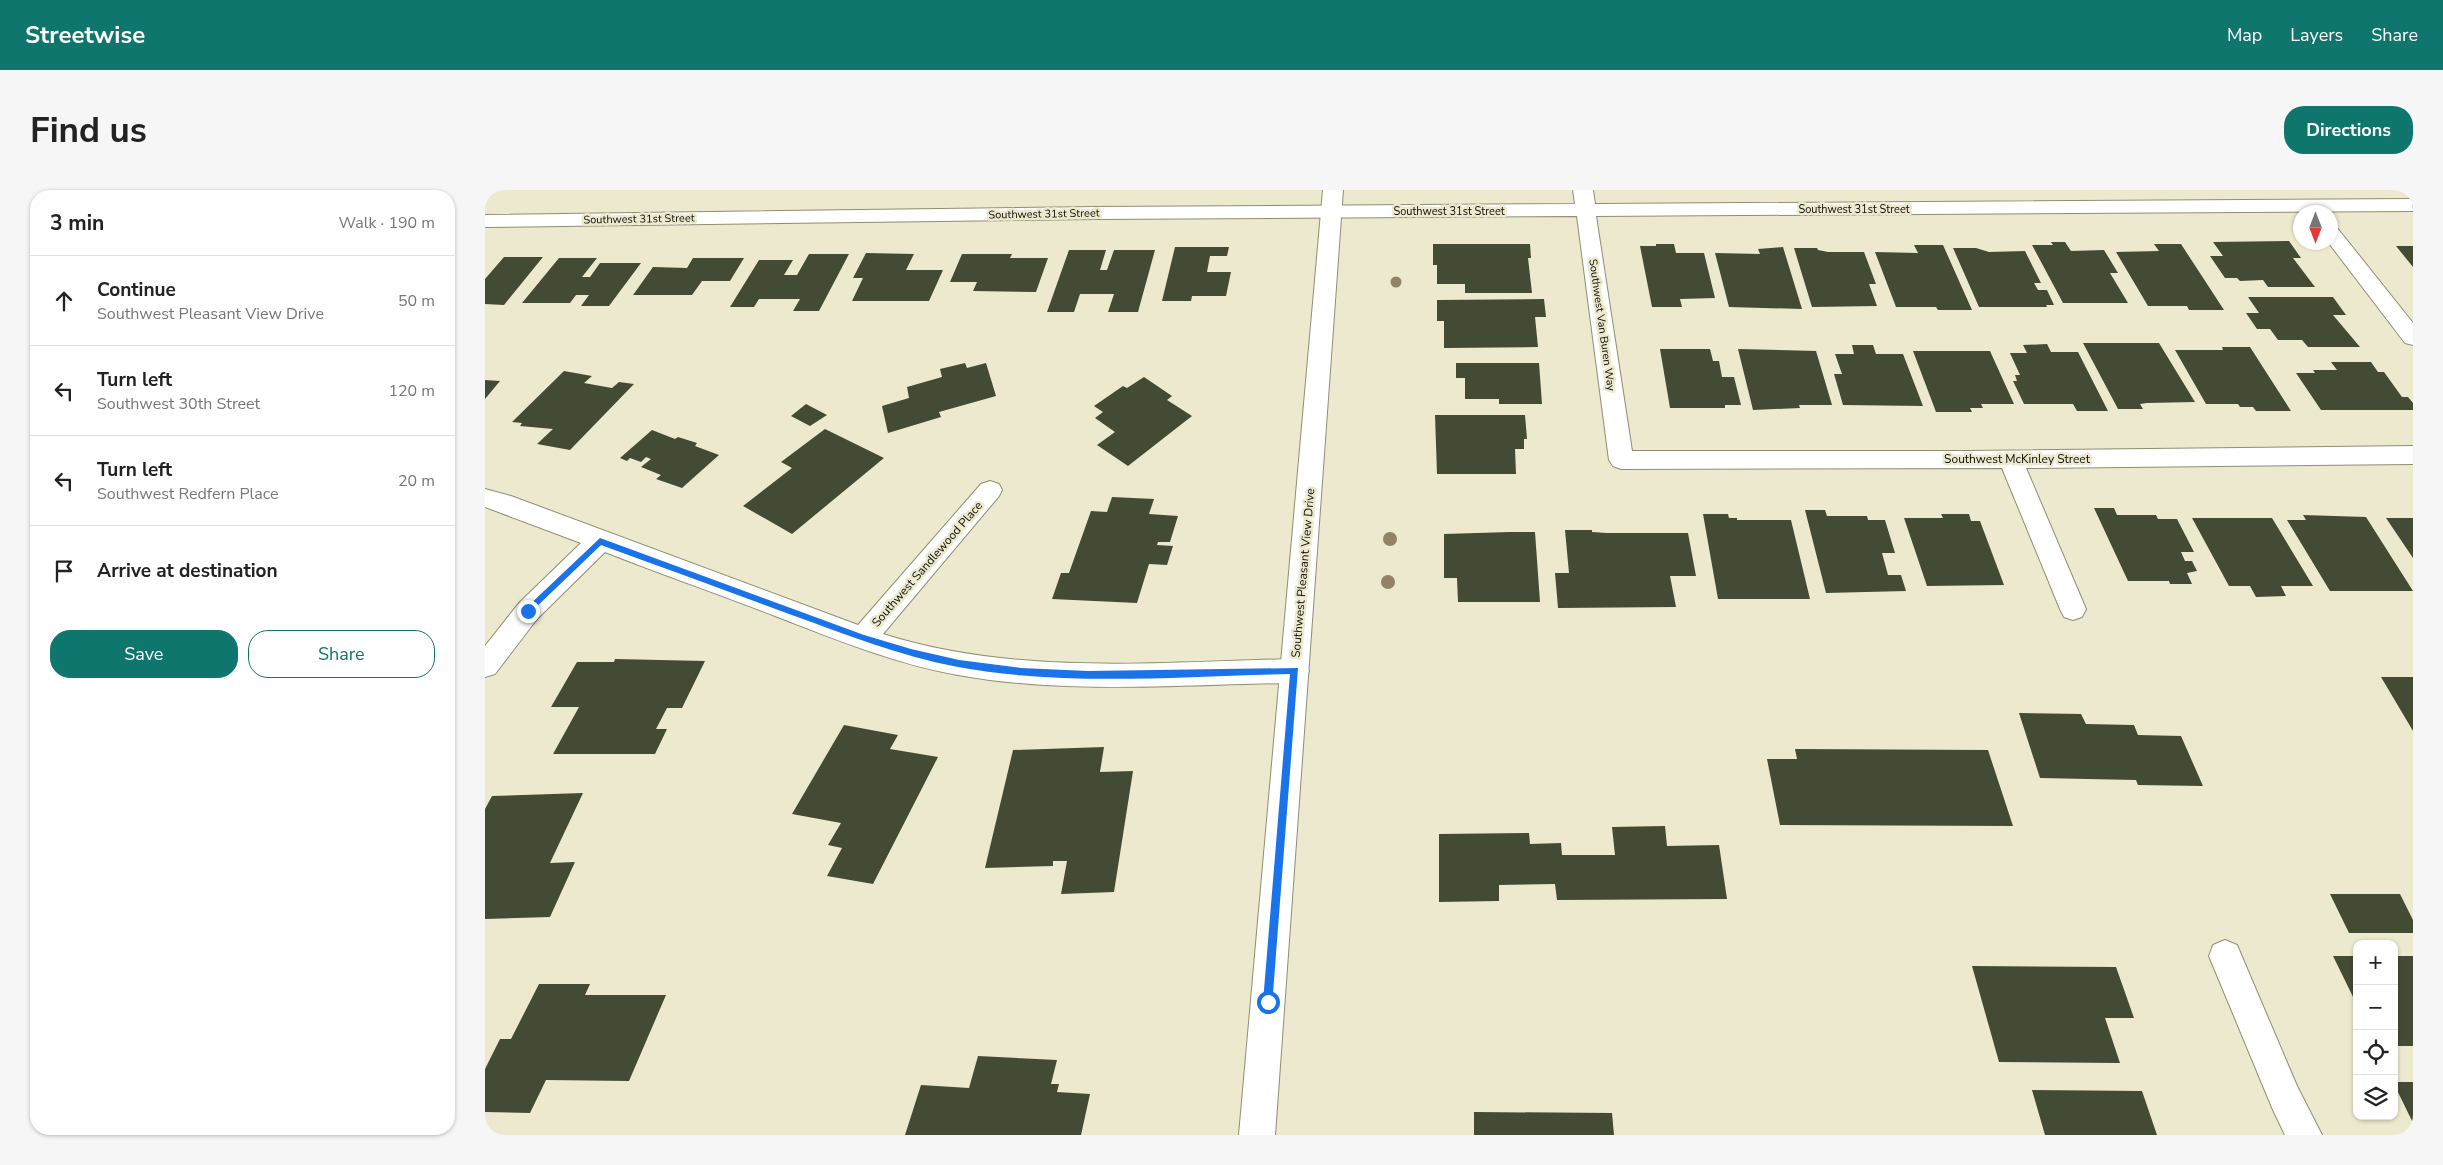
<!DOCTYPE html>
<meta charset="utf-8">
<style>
:root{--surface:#fff;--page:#f6f6f6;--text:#222;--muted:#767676;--line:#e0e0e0;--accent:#0f766e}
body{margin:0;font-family:"Nunito Sans",sans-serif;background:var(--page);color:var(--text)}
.controls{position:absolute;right:15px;bottom:15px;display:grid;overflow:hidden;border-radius:10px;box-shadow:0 1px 4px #0004}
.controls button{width:45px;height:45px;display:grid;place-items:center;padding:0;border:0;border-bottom:1px solid var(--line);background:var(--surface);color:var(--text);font:25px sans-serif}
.compass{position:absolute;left:1808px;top:15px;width:45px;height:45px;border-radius:50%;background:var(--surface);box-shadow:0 1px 4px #0004;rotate:180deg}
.stop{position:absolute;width:15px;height:15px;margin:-11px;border:4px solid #1a73e8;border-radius:50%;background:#fff}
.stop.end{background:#1a73e8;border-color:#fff;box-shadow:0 1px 5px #0008}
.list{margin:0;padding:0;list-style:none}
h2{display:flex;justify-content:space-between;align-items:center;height:65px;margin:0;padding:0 20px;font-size:21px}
h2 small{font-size:16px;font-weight:400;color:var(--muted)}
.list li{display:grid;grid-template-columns:32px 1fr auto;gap:15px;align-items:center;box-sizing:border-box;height:90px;padding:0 20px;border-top:1px solid var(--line)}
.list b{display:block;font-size:19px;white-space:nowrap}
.list p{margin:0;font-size:16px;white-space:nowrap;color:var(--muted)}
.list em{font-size:16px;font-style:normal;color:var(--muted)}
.actions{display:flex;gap:10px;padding:15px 20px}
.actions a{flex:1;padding:11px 0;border:1px solid var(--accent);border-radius:20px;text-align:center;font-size:18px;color:var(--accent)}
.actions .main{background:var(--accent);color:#fff}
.icon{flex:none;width:28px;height:28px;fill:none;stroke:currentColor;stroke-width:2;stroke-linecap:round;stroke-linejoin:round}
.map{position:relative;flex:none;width:1928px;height:945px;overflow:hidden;border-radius:20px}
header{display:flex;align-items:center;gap:30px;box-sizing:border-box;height:70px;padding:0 25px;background:var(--accent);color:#fff}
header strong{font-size:24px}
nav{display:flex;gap:28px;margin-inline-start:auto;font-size:18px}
.intro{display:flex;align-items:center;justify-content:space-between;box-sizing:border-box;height:120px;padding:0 30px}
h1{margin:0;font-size:35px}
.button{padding:12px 22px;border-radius:20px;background:var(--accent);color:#fff;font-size:18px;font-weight:700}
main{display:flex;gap:30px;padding:0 30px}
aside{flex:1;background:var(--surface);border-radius:20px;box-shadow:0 1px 4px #0004}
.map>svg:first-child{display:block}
.building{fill:#434b35}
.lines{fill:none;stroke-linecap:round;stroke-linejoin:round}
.minor-casing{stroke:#908d74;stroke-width:2}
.major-casing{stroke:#908d74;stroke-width:2}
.minor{fill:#fff;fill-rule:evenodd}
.major{fill:#fff;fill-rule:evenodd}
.tree{fill:#948267}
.route{fill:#1a73e8}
.labels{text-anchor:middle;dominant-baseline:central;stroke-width:5;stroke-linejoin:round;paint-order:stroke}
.far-street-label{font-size:11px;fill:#0e0d05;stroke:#ece9ce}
.street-label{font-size:12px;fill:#0e0d05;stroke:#ece9ce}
</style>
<header>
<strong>Streetwise</strong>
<nav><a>Map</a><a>Layers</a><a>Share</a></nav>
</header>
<div class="intro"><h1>Find us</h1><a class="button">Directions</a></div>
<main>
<aside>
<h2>3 min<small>Walk · 190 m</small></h2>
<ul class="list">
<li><svg class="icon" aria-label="ahead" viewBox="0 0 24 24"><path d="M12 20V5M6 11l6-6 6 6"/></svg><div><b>Continue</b><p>Southwest Pleasant View Drive</p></div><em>50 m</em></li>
<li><svg class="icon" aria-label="left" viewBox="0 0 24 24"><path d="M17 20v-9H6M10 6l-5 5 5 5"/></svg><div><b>Turn left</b><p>Southwest 30th Street</p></div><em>120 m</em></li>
<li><svg class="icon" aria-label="left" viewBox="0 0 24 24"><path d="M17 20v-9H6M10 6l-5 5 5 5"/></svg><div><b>Turn left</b><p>Southwest Redfern Place</p></div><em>20 m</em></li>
<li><svg class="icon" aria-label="arrive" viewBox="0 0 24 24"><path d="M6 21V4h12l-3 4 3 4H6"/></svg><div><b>Arrive at destination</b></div></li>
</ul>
<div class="actions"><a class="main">Save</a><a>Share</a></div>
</aside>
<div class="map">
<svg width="1928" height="945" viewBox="0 0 1928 945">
<rect width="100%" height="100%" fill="#ece9ce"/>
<path class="building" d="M 1804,51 L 1816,68 L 1808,68 L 1830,97 L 1783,97 L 1778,90 L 1755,91 L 1752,88 L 1740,88 L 1725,66 L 1738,66 L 1728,52 Z
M 1566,52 L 1580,52 L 1586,61 L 1619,60 L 1633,83 L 1625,83 L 1643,113 L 1578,113 L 1547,55 L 1568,55 Z
M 948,54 L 1045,54 L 1046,68 L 1043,68 L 1047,103 L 980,103 L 980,94 L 952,94 L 952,75 L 948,75 Z
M 1171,54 L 1189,54 L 1191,63 L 1219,63 L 1230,108 L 1195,109 L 1197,117 L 1167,117 L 1155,56 L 1171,56 Z
M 1669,54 L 1696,54 L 1739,120 L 1704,120 L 1702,116 L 1663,116 L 1631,62 L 1674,61 Z
M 1429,55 L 1458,55 L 1487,120 L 1453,120 L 1451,117 L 1411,117 L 1390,62 L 1433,63 Z
M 1911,56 L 1928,56 L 1928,77 Z
M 690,57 L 744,57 L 742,66 L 725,66 L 722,82 L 746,82 L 741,106 L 707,106 L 706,111 L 677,111 Z
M 1298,57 L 1317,119 L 1244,117 L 1230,63 L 1275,64 L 1273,59 Z
M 1309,58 L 1332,58 L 1333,60 L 1343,62 L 1379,62 L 1391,94 L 1384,94 L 1392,116 L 1327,117 Z
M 1468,58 L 1491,58 L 1504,62 L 1540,61 L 1556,93 L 1549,93 L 1553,100 L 1562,100 L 1569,115 L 1561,115 L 1562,117 L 1494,117 Z
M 584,60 L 621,60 L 615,80 L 622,80 L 629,60 L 670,60 L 653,122 L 623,122 L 629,104 L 595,104 L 589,122 L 562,122 Z
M 381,63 L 429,64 L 421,80 L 458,80 L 444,111 L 367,111 L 378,88 L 368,88 Z
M 324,64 L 364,64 L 334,121 L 308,121 L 315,109 L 274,109 L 269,117 L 245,117 L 274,70 L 308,70 L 299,85 L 312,85 Z
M 477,64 L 527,64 L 525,68 L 563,68 L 551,102 L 488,101 L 492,92 L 465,92 Z
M 19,67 L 58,67 L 19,115 L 0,114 L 0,89 Z
M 74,68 L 112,68 L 97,87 L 105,87 L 115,73 L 156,73 L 124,116 L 96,116 L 104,105 L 91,105 L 85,113 L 37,113 Z
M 208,68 L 259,68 L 245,91 L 217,91 L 207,105 L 148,105 L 168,77 L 202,78 Z
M 1763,107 L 1848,107 L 1861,125 L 1848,125 L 1875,157 L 1823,157 L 1817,150 L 1793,150 L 1785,139 L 1772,139 L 1761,123 L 1774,123 Z
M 1059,109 L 1061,127 L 1050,127 L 1053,157 L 959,158 L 959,131 L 952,131 L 952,110 Z
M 1598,153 L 1674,153 L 1710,212 L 1662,213 L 1655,214 L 1658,219 L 1633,219 Z
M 1562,154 L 1566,162 L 1593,162 L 1623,221 L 1592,221 L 1588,214 L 1539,214 L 1528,191 L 1532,191 L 1530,185 L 1535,185 L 1525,163 L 1542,163 L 1538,155 Z
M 1367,155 L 1388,155 L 1391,164 L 1418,164 L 1438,216 L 1358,215 L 1349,184 L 1357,184 L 1350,164 L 1369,164 Z
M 1737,157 L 1765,157 L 1806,221 L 1771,221 L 1768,217 L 1755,217 L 1753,214 L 1721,214 L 1690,160 L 1738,160 Z
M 1175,159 L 1225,159 L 1228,171 L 1234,171 L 1237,187 L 1249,187 L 1256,215 L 1240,215 L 1240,218 L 1185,218 Z
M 1253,159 L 1331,161 L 1347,215 L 1314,215 L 1315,218 L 1268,220 Z
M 1428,161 L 1505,161 L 1529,214 L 1496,214 L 1498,218 L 1485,218 L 1487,222 L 1451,222 Z
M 1846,172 L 1886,172 L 1893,182 L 1899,182 L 1917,207 L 1923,207 L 1928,213 L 1928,220 L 1836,220 L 1811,183 L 1830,183 L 1828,180 L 1852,180 Z
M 480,173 L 482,178 L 501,173 L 511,206 L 454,222 L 456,227 L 403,243 L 397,216 L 424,208 L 422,197 L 457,187 L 455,179 Z
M 971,173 L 1054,173 L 1057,214 L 1014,214 L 1014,209 L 980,209 L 980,188 L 971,188 Z
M 79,181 L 107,186 L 99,193 L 127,198 L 134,192 L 149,194 L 85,260 L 52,254 L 68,239 L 35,236 L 37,233 L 27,232 Z
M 659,187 L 687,206 L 682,210 L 707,226 L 643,276 L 612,255 L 630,242 L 610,228 L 618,222 L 609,216 L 638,196 L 642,198 Z
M 0,190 L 15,191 L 0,209 Z
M 321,214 L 342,225 L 325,236 L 306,226 Z
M 950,225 L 1040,225 L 1042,249 L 1039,249 L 1039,259 L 1030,259 L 1031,284 L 952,284 Z
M 340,239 L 399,268 L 307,344 L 258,316 L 307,278 L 296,272 Z
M 167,240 L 190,249 L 193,247 L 212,253 L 210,256 L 234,265 L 197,298 L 171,289 L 176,285 L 156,277 L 166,269 L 161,267 L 156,272 L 145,268 L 142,271 L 135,268 Z
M 627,307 L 669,309 L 664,324 L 693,326 L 685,352 L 673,352 L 672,355 L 688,356 L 682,375 L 664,374 L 652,413 L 567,409 L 576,383 L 584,383 L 606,321 L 622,322 Z
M 1609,318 L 1629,318 L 1632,325 L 1671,325 L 1673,329 L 1692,329 L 1709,362 L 1696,362 L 1700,371 L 1707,371 L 1712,381 L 1702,383 L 1707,394 L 1685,394 L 1684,391 L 1643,391 Z
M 1320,320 L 1340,320 L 1342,326 L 1382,326 L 1383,330 L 1400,330 L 1410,363 L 1397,363 L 1403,385 L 1416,385 L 1421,401 L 1341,403 Z
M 1218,324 L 1243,324 L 1244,328 L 1252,328 L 1252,330 L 1306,330 L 1325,409 L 1233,409 Z
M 1456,324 L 1484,324 L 1486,331 L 1495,331 L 1519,395 L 1442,396 L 1419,328 L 1458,328 Z
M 1818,325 L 1881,327 L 1928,401 L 1845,401 L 1802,330 L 1821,330 Z
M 1707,328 L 1787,328 L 1828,396 L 1796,396 L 1801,406 L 1771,407 L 1765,396 L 1744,396 Z
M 1901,328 L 1928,328 L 1928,368 Z
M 1080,340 L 1107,340 L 1107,342 L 1122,343 L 1203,343 L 1211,386 L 1185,386 L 1191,417 L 1073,418 L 1070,383 L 1084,383 Z
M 1025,342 L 1050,342 L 1055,412 L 973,412 L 972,388 L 959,388 L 959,344 Z
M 130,469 L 220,471 L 197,518 L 182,518 L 171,539 L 182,539 L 170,564 L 68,564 L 94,517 L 66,517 L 92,472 L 129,472 Z
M 1896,487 L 1928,487 L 1928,541 Z
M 1534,523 L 1596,524 L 1601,534 L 1649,535 L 1653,545 L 1696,546 L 1718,596 L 1653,595 L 1651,590 L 1555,588 Z
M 359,535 L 413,545 L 405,559 L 453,567 L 388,694 L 342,686 L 357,658 L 343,655 L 356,633 L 307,624 Z
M 619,557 L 615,582 L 648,581 L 629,702 L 576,704 L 582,671 L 568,671 L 568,676 L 500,678 L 528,560 Z
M 1310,559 L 1503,560 L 1528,636 L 1295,635 L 1282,569 L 1312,569 Z
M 98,603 L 65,673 L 90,672 L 65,727 L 0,729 L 0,619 L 7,606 Z
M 1180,636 L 1182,656 L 1234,655 L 1242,709 L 1072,710 L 1070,694 L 1014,695 L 1014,711 L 954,712 L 954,644 L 1044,643 L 1045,654 L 1076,653 L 1077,665 L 1130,665 L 1127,637 Z
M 1845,704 L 1915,704 L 1928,730 L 1928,743 L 1864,743 Z
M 1848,766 L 1872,766 L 1872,815 Z
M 1909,766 L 1928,766 L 1928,856 L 1909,856 Z
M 1487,776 L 1631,777 L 1649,828 L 1620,828 L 1635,873 L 1514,872 Z
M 54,794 L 105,794 L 100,805 L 181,805 L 144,891 L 61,890 L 45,923 L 0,922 L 0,879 L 15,849 L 26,849 Z
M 493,866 L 572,870 L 566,894 L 574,894 L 572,902 L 605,904 L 596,945 L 420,945 L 436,895 L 484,898 Z
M 1909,892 L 1928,892 L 1928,933 L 1909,894 Z
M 1547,900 L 1657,901 L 1672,945 L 1560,945 Z
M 989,922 L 1127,923 L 1129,945 L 989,945 Z"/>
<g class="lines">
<defs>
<path id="minor" d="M 1088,0 L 1108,0 L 1110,14 L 1928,9 L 1928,21 L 1111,26 L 1147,261 L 1483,261 L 1928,256 L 1928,274 L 1541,278 L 1601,419 L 1597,427 L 1588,430 L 1579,427 L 1575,419 L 1517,278 L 1136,279 L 1128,276 L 1124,270 L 1092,26 L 611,29 L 0,37 L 0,25 L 611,17 L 1090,14 Z
M 1846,37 L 1853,39 L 1928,133 L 1928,155 L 1920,153 L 1843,52 L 1846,52 Z
M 505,291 L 514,294 L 517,300 L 514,306 L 398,444 C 530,486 674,472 810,469 L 820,473 L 824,481 L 820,489 L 810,493 C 699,494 584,505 473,485 C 410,474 350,449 290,426 C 233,404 176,384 120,362 L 52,429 L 10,484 L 0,487 L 0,456 L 34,413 L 96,353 L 0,317 L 0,299 L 26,306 L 373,435 L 496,294 Z
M 1740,750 L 1752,755 L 1812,896 L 1837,945 L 1800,945 L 1788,920 L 1724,766 L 1728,755 Z"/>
<path id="major" d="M 838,0 L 858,0 L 790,945 L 754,945 Z"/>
</defs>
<use href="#minor" class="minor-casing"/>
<use href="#major" class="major-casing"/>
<use href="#minor" class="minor"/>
<use href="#major" class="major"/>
</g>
<g class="tree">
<circle cx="911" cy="92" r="5.5"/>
<circle cx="905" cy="349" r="7"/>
<circle cx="903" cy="392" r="7"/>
</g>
<path class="route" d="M 115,348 L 379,445 L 426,459 L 474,470 L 536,478 L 603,481 L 813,478 L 787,816 L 783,817 L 778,812 L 805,484 C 696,486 582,497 473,477 C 415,466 360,444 304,424 C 242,401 179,378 116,355 L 45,423 L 40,423 L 40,419 Z"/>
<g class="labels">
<g class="far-street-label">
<text x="1369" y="19">Southwest 31st Street</text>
<text x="964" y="21">Southwest 31st Street</text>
<text transform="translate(559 24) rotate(-1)">Southwest 31st Street</text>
<text transform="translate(154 29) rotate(-1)">Southwest 31st Street</text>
<text transform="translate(1117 135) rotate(82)">Southwest Van Buren Way</text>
</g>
<g class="street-label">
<text x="1532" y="269">Southwest McKinley Street</text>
<text transform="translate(442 374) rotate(-49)">Southwest Sandlewood Place</text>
<text transform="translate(818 383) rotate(-85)">Southwest Pleasant View Drive</text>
</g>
</g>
</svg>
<div class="controls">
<button>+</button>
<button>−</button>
<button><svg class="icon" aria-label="locate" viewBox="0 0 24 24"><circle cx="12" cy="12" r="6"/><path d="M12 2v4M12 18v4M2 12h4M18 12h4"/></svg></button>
<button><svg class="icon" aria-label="layers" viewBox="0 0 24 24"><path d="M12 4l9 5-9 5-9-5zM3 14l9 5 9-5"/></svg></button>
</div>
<svg class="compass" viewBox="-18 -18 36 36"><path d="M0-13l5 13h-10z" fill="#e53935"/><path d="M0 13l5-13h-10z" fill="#767676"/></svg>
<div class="stop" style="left:783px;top:812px"></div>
<div class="stop end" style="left:43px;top:421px"></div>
</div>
</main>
